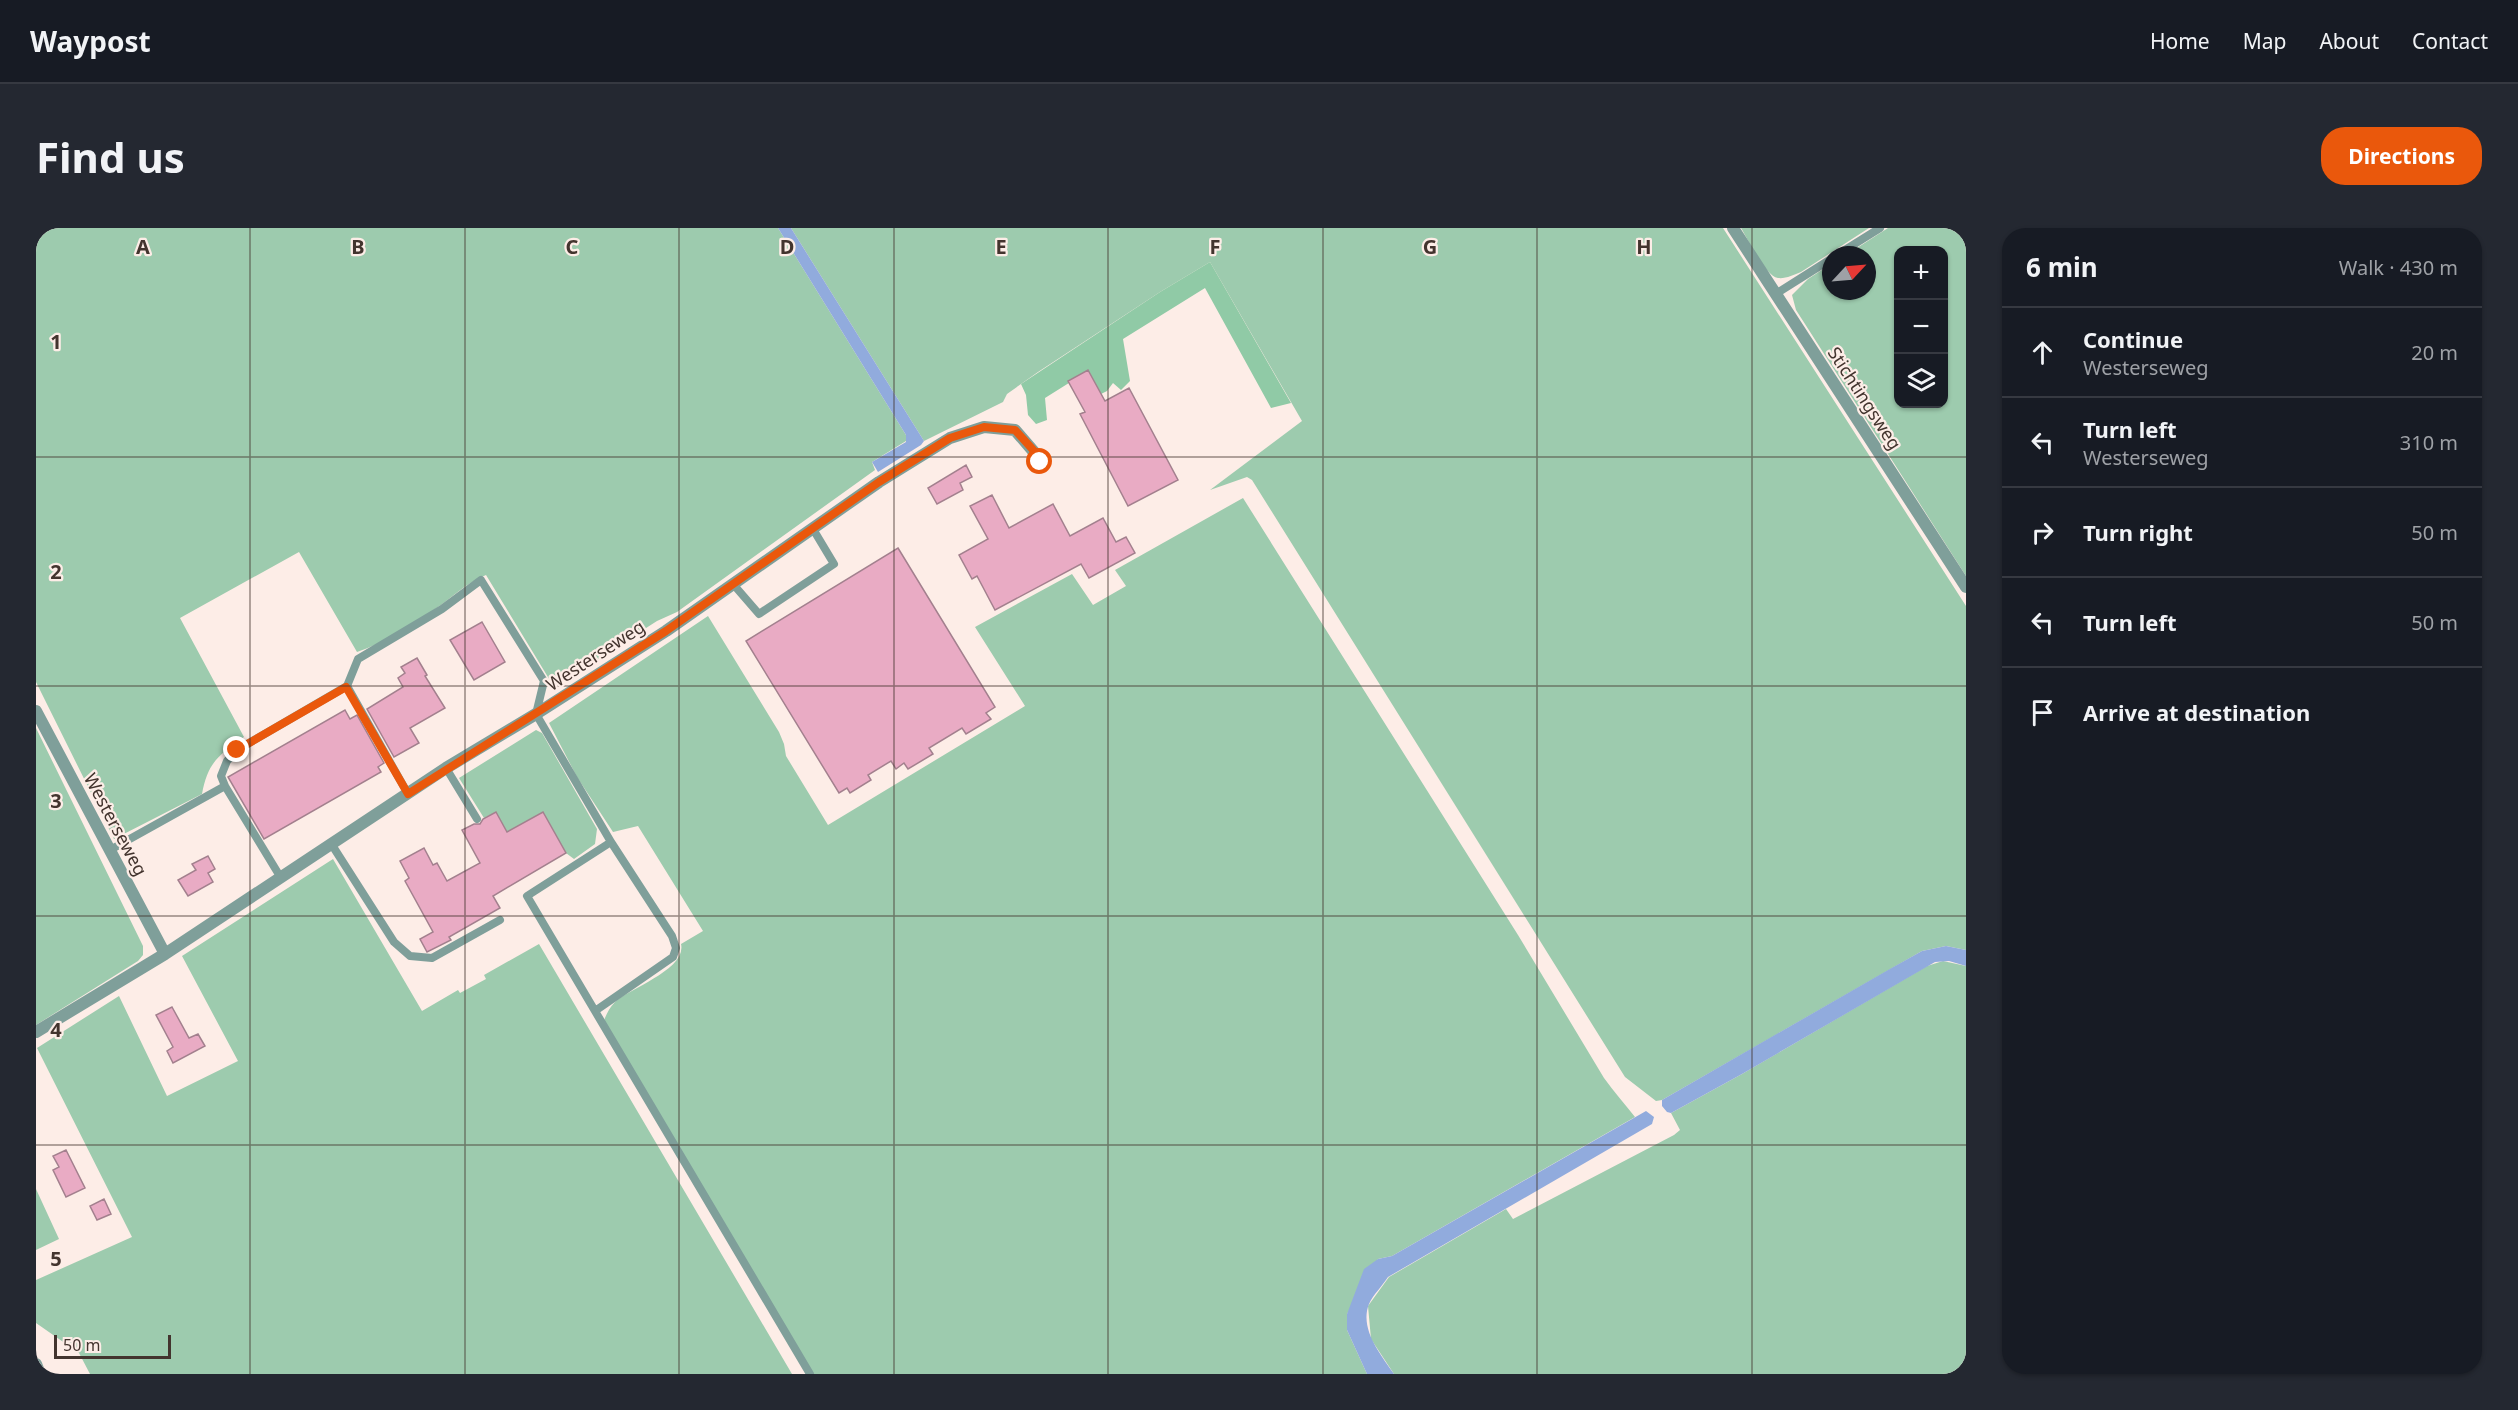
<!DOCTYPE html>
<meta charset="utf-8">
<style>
:root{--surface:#171b24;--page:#242831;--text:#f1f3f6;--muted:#9ea1a6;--line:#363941;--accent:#ea580c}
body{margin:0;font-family:"Noto Sans",sans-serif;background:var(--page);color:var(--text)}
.controls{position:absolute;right:18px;top:18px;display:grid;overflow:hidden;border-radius:12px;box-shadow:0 2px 4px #0004}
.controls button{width:54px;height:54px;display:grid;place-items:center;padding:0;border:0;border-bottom:2px solid var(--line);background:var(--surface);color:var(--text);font:30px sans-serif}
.compass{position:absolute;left:1786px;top:18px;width:54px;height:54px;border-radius:50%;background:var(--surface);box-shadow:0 2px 4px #0004;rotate:64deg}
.scale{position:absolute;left:18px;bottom:15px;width:117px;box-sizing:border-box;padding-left:6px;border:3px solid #43342e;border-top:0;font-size:16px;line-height:21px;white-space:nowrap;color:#43342e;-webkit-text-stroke:4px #fdede7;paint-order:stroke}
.stop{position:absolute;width:18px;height:18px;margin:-14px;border:4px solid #ea580c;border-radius:50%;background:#fff}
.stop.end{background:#ea580c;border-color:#fff;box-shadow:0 2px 6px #0008}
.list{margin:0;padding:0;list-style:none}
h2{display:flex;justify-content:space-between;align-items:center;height:78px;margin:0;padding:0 24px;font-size:26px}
h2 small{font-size:20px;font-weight:400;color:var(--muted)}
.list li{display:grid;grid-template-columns:39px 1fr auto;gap:18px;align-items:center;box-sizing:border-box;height:90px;padding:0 24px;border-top:2px solid var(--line)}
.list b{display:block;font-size:22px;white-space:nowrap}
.list p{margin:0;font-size:20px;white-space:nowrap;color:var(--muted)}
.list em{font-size:20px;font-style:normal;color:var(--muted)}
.icon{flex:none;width:33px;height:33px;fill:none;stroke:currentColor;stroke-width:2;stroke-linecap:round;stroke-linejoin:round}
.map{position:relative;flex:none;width:1930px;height:1146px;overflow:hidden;border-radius:24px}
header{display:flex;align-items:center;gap:36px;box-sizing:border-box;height:84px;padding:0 30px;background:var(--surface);border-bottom:2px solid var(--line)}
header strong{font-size:28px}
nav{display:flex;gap:33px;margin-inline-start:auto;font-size:21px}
.intro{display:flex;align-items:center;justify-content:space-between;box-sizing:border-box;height:144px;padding:0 36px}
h1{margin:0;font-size:42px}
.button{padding:15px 27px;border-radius:24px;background:var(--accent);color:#fff;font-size:21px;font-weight:700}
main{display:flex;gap:36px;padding:0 36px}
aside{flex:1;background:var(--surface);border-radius:24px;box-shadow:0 2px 4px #0004}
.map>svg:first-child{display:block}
.green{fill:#9dcbae;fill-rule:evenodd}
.forest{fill:#90caa6}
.water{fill:#91abdd}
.building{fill:#e9abc4;stroke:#a3808e;stroke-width:1.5}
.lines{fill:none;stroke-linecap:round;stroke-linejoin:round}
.service{stroke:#7f9f9a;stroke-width:8}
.minor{stroke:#7f9f9a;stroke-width:12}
.route{stroke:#ea580c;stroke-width:8}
.grid{fill:none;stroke:#43342e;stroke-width:1.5;stroke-opacity:0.55}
.labels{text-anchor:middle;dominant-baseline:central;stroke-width:4.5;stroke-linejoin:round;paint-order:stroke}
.street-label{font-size:18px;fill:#43342e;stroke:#fdede7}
.grid-label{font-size:20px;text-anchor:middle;font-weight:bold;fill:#43342e;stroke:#fdede7;stroke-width:4.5;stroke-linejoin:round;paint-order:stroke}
</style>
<header>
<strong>Waypost</strong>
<nav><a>Home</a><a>Map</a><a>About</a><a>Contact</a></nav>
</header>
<div class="intro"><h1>Find us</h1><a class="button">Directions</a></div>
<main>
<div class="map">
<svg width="1930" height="1146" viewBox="0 0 1930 1146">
<rect width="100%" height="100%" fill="#fdede7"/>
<path class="green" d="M 0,0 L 742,0 L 870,207 L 870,213 L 836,234 L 839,242 L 641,384 L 621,393 L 518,459 L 450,347 C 430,355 417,369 399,381 C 376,397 348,415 321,424 L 263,324 L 144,390 L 208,509 C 182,528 172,534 166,566 L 78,611 L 0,454 Z
M 755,0 L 1687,0 L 1930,378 L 1930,722 L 1910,718 L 1886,723 L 1626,872 L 1620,873 L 1589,849 L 1216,252 L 1211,249 L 1174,262 L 1266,193 L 1174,34 L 1124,64 L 1002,144 L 971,166 L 967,174 L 888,213 Z
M 1705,0 L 1833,0 L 1765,44 C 1758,47 1749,51 1742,50 C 1729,48 1712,11 1705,0 Z
M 1852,0 L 1930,0 L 1930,348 L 1769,96 L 1760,82 L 1756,67 L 1772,51 L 1795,36 L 1795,63 L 1831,63 L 1831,27 L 1810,27 ZM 1862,22 L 1908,22 L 1908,176 L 1862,176 Z
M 1207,270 L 1482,707 L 1568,850 C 1578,864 1588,875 1599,889 L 1356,1028 L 1342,1031 L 1311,1086 L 1311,1102 L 1331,1146 L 775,1146 L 567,795 C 570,787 573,780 579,774 C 594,760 651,741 645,716 L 667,703 L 602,598 L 577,604 L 541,549 L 513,495 L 672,388 L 743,504 L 748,516 L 750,528 L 792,597 L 989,478 L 939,399 L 1036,346 L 1057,377 L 1090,358 L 1079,342 Z
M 0,500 L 107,718 L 107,727 L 102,733 L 0,797 Z
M 500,502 L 506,505 L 561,601 L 559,616 L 538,631 L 530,625 L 507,584 L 471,604 L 460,584 L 448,590 L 423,550 Z
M 297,631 L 386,783 L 422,762 L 424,765 L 450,751 L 448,747 L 503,716 L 756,1146 L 54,1146 L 43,1125 L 0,1095 L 0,1052 L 96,1009 L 1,820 L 83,768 L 131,868 L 202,833 L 146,728 Z
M 1907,733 L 1930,738 L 1930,1146 L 1358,1146 L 1335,1111 L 1332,1078 L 1353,1049 L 1470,981 L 1477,991 L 1638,907 L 1644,902 L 1635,885 L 1706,846 L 1891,738 Z
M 0,961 L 23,1011 L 0,1022 Z"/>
<path class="forest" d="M 1174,34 L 1255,175 L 1235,180 L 1169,60 L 1087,111 L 1094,153 L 1085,162 L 1077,155 L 1071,163 L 1065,166 L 1052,143 L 1009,170 L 1011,192 L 1000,196 L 992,187 L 990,167 L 985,156 L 1124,64 Z"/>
<path class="water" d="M 742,0 L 755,0 L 888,213 L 885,217 L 842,244 L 836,234 L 870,214 L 870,207 Z
M 1910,718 L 1930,722 L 1930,738 L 1913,733 L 1899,734 L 1706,846 L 1635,885 L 1631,884 L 1626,878 L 1626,872 L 1852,742 L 1886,723 Z
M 1610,883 L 1618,889 L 1616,896 L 1352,1049 C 1347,1057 1337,1067 1333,1076 C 1323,1101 1345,1127 1358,1146 L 1331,1146 L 1311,1102 L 1311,1086 L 1328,1041 L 1342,1031 L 1356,1028 Z"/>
<path class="building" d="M 1052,142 L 1069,173 L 1093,160 L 1142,252 L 1092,278 L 1044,186 L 1049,184 L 1032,153 Z
M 930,237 L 936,249 L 924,255 L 927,262 L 901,276 L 892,260 Z
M 956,267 L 973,300 L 1017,276 L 1034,308 L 1067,290 L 1080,314 L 1090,309 L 1099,325 L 1053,350 L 1045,336 L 959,382 L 941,348 L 936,351 L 923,327 L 952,311 L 934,278 Z
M 862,320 L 959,479 L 950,485 L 955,491 L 930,506 L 926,500 L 893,520 L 897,526 L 872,541 L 868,535 L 860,541 L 855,533 L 832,547 L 835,552 L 814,565 L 811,560 L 803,565 L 710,413 Z
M 446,394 L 469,434 L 438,452 L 414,412 Z
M 381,430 L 391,447 L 389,448 L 409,480 L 374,500 L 383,515 L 358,529 L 331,481 L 367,459 L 362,450 L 369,445 L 365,439 Z
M 309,482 L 314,491 L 321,487 L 348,535 L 342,539 L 345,544 L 228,611 L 192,549 Z
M 460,584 L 471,604 L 507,584 L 530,625 L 457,668 L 464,680 L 413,709 L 415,712 L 391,724 L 384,711 L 397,704 L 369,653 L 373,650 L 364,633 L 388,620 L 397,637 L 401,635 L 411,653 L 444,635 L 426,602 L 438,596 L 444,596 L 447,591 Z
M 172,628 L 179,641 L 172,645 L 177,654 L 152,668 L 142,652 L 160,642 L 156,636 Z
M 136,779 L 153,810 L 162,806 L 169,818 L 137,835 L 131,823 L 137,819 L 120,787 Z
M 30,922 L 49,960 L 30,969 L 17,942 L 23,939 L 17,928 Z
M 68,971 L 75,986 L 61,992 L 54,978 Z"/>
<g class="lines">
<path class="service" d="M 1801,27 L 1844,0
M 1741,65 L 1795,31
M 697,356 L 723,386 L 798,336 L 777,301
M 311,458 L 322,431 L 406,381 L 445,352 L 508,453 L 500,486 L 575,614 L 491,668 L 559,783 L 637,729 L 640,720 L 636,708 L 575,614
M 410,540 L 441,591
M 189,558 L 185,548 L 191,533 L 201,522 L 311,458 L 372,566
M 296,617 L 358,714 L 374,728 L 396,730 L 464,692
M 74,622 L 189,558 L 245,650
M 559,783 L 774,1146"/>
<path class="minor" d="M 1697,0 L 1930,359
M 0,483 L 129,726
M 0,804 L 129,726 L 410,540 L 500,486 L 630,403 L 843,254 L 914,210 L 948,199 L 979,202 L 998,224 L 1004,234
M 0,1136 L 4,1146"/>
</g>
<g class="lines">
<path class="route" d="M 201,522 L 310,459 L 372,566 L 630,403 L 843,254 L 914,210 L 948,199 L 979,202 L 999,224 L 1004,234"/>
</g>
<path class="grid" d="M 214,0 L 214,1146M 429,0 L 429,1146M 643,0 L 643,1146M 858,0 L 858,1146M 1072,0 L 1072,1146M 1287,0 L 1287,1146M 1501,0 L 1501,1146M 1716,0 L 1716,1146M 0,229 L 1930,229M 0,458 L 1930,458M 0,688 L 1930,688M 0,917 L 1930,917"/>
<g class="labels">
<g class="street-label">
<text transform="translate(1829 170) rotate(57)">Stichtingsweg</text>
<text transform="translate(559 427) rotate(-33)">Westerseweg</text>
<text transform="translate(80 596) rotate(62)">Westerseweg</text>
</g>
</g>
<g class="grid-label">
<text x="107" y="26">A</text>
<text x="322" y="26">B</text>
<text x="536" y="26">C</text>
<text x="751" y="26">D</text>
<text x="965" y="26">E</text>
<text x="1179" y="26">F</text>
<text x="1394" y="26">G</text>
<text x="1608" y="26">H</text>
<text x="20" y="121">1</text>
<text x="20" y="351">2</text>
<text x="20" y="580">3</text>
<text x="20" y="809">4</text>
<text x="20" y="1038">5</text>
</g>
</svg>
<div class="controls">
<button>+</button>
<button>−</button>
<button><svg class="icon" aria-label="layers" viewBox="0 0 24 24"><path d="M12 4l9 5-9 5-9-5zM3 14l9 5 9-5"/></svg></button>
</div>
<svg class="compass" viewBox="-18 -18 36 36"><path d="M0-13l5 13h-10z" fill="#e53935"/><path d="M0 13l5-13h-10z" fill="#9ea1a6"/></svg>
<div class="scale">50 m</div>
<div class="stop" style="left:1004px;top:234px"></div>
<div class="stop end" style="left:201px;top:522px"></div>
</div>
<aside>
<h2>6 min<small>Walk · 430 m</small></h2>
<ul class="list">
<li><svg class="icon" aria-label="ahead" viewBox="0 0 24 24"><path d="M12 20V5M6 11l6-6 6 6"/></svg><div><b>Continue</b><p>Westerseweg</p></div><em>20 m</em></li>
<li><svg class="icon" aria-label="left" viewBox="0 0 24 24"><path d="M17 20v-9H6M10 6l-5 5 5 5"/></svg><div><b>Turn left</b><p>Westerseweg</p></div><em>310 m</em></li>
<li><svg class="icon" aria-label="right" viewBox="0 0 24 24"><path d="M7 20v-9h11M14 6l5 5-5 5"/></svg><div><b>Turn right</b></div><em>50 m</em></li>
<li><svg class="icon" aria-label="left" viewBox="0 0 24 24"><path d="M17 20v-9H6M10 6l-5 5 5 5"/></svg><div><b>Turn left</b></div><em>50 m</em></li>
<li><svg class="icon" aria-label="arrive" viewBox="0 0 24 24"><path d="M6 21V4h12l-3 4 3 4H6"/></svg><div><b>Arrive at destination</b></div></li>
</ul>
</aside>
</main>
